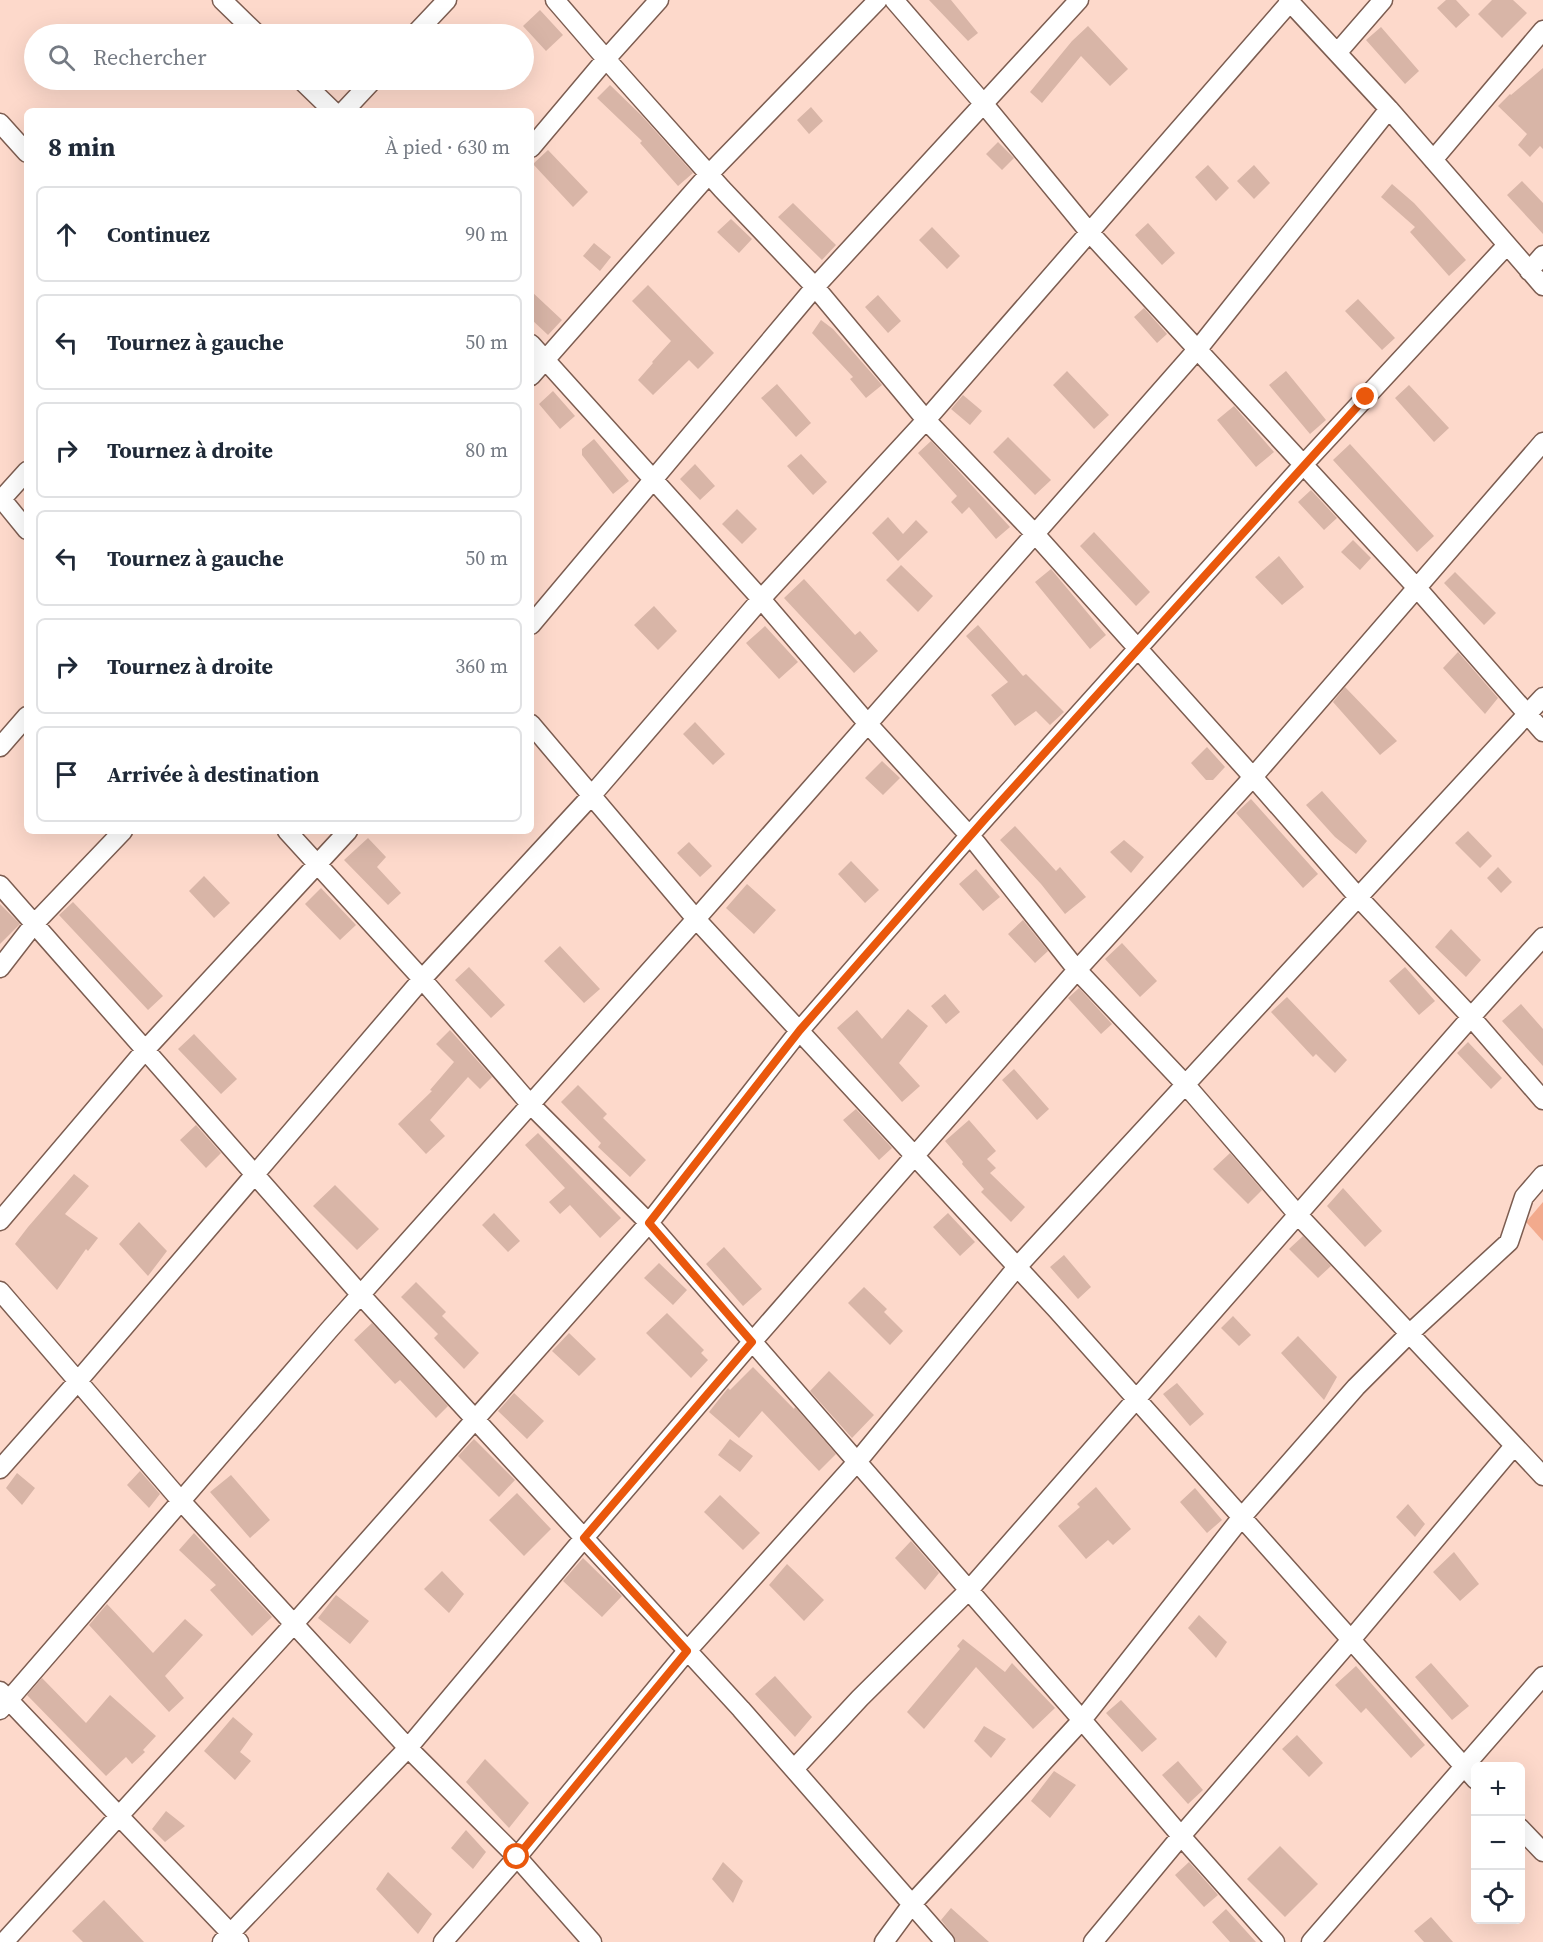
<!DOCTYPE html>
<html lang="fr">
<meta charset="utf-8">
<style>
:root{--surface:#fff;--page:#f2f2f3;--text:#1f2937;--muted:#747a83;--line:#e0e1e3}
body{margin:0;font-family:"Source Serif 4",serif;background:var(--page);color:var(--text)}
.controls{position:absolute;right:18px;bottom:18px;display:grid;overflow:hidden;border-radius:9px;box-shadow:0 6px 24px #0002}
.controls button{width:54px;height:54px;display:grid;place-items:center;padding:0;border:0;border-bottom:2px solid var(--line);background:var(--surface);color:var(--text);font:30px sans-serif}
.stop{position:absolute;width:18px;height:18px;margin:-14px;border:4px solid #ea580c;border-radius:50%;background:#fff}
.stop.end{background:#ea580c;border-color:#fff;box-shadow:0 2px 6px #0008}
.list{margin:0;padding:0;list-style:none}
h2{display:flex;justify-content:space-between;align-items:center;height:78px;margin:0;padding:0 24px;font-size:26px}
h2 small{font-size:20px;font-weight:400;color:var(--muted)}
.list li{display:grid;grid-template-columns:39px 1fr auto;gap:18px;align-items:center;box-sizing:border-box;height:96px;margin:0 12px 12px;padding:0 12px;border:2px solid var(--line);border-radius:9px}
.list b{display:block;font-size:22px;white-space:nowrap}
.list em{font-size:20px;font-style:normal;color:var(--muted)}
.icon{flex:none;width:33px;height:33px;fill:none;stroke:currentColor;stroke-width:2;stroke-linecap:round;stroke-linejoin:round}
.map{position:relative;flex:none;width:1543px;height:1942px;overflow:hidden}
.search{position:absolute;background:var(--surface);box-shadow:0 6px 24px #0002;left:24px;top:24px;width:510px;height:66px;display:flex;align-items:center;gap:15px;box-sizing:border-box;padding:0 21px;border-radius:33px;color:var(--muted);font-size:22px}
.panel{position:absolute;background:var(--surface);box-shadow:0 6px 24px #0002;left:24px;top:108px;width:510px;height:726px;border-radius:9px}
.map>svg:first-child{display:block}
.green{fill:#f2aa8d}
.building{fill:#d8b5a7}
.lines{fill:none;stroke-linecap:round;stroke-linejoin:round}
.street-casing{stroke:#7c5d51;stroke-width:21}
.street{stroke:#fff;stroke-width:18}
.route{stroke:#ea580c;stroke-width:8}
</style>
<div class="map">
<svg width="1543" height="1942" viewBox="0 0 1543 1942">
<rect width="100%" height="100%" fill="#fdd9cb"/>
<path class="green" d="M 1543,1202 L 1543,1241 L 1526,1222 Z"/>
<path class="building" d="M 929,0 L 951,0 L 978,33 L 968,41 Z
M 1446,0 L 1456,0 L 1470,15 L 1456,28 L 1437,8 Z
M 1492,0 L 1513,0 L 1527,13 L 1502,38 L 1478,14 Z
M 540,10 L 563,35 L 546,51 L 523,26 Z
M 1088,26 L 1128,69 L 1110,86 L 1081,56 L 1042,103 L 1030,92 L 1072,41 Z
M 1381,27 L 1419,71 L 1405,84 L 1366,40 Z
M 1543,68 L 1543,149 L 1540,146 L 1530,157 L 1518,145 L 1527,134 L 1498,106 L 1510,94 L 1511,95 Z
M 610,85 L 641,115 L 693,173 L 678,186 L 640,143 L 642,141 L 597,98 Z
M 811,107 L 823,121 L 809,134 L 797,120 Z
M 998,142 L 1014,158 L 1002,170 L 986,154 Z
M 548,150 L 588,192 L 573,207 L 533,164 Z
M 1208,165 L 1229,188 L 1216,201 L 1195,177 Z
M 1254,165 L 1270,183 L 1254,199 L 1237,181 Z
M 1522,181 L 1543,203 L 1543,234 L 1507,195 Z
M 1392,184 L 1414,203 L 1466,260 L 1449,276 L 1410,232 L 1415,227 L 1381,197 Z
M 793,203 L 836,245 L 822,260 L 778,217 Z
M 731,219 L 752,239 L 739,253 L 717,232 Z
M 1148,223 L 1175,253 L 1162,265 L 1135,235 Z
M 932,227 L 960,256 L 947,269 L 919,240 Z
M 594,243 L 611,257 L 600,271 L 583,256 Z
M 648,285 L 714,353 L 698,369 L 689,360 L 653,395 L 638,380 L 653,363 L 652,362 L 671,341 L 632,301 Z
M 531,291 L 562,320 L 548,335 L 531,319 Z
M 878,295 L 901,321 L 888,333 L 865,307 Z
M 1358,299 L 1395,338 L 1382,350 L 1345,311 Z
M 1144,308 L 1167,334 L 1157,343 L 1134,317 Z
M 821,320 L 833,329 L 882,385 L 866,398 L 850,379 L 853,377 L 812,333 Z
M 1067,371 L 1109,415 L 1094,429 L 1053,385 Z
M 1286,371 L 1326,420 L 1310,434 L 1269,385 Z
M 777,384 L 811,423 L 796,437 L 761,398 Z
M 1409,385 L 1449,428 L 1434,442 L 1395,398 Z
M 553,391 L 575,416 L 560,429 L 539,404 Z
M 963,395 L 982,411 L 970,425 L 951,409 Z
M 1234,406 L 1274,452 L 1256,467 L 1217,420 Z
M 1008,437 L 1051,480 L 1035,495 L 993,452 Z
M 594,439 L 629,481 L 613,494 L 582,455 L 582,449 Z
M 931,441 L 1010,527 L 996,539 L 969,507 L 962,514 L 951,502 L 957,496 L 918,453 Z
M 1350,444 L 1434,536 L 1417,552 L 1333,460 Z
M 801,454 L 827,482 L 813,495 L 787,466 Z
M 695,464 L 715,486 L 700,500 L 680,479 Z
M 1311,490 L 1337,518 L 1324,530 L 1298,502 Z
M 737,509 L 757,529 L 742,544 L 722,524 Z
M 888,517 L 903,534 L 916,520 L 928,532 L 898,561 L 872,533 Z
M 1094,532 L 1150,592 L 1136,606 L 1080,546 Z
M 1353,540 L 1371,558 L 1360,570 L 1341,552 Z
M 1279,556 L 1304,587 L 1282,605 L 1255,577 Z
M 901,565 L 933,596 L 918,612 L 886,580 Z
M 1051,569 L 1106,635 L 1090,649 L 1035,582 Z
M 1455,572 L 1496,613 L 1484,625 L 1444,583 Z
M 804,579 L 855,635 L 860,631 L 878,651 L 854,673 L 784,598 Z
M 654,606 L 677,631 L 658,650 L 634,625 Z
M 978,625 L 1023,676 L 1026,674 L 1064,712 L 1050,725 L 1036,711 L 1015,726 L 991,695 L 1008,682 L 966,636 Z
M 765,626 L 798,662 L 779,679 L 746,643 Z
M 1458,652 L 1498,698 L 1485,714 L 1443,668 Z
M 1345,687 L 1397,741 L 1380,755 L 1333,702 Z
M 695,722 L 725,754 L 713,765 L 683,734 Z
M 1207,747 L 1225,767 L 1213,780 L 1206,780 L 1191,763 Z
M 882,761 L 900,778 L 883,795 L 865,778 Z
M 1322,791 L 1367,841 L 1356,854 L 1335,837 L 1306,805 Z
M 1251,799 L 1318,874 L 1303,888 L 1236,813 Z
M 1015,826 L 1056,871 L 1060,867 L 1086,897 L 1065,914 L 1041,884 L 1000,840 Z
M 1468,831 L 1492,856 L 1480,868 L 1455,843 Z
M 368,838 L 386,857 L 377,867 L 401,893 L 388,905 L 344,860 Z
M 1124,840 L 1144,857 L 1131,873 L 1110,852 Z
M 689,842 L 712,866 L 700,877 L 677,853 Z
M 851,861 L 879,890 L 865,903 L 838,874 Z
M 1498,867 L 1512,882 L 1501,893 L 1487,878 Z
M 976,869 L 1000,897 L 983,911 L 959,884 Z
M 204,876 L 230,903 L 214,918 L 189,891 Z
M 747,884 L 776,910 L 754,934 L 726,908 Z
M 321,888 L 356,925 L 340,940 L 305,904 Z
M 73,902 L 163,996 L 148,1010 L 59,915 Z
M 0,904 L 20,924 L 0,944 Z
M 1023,920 L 1048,951 L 1035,963 L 1008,934 Z
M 1451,929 L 1481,960 L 1466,977 L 1435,947 Z
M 1122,943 L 1157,981 L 1140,997 L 1105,959 Z
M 560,946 L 600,989 L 584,1003 L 544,961 Z
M 469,967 L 505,1005 L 491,1018 L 455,980 Z
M 1405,967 L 1435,1001 L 1419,1015 L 1389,981 Z
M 1079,988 L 1112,1024 L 1101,1034 L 1068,998 Z
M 945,994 L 960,1012 L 946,1024 L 931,1006 Z
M 1287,997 L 1347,1060 L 1335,1073 L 1316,1054 L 1313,1057 L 1271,1012 Z
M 1521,1004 L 1543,1029 L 1543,1066 L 1502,1021 Z
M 908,1009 L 928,1026 L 899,1063 L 920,1086 L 902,1102 L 837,1028 L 857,1010 L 882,1039 Z
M 450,1030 L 492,1077 L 480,1089 L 468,1077 L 430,1120 L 445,1136 L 426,1154 L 398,1124 L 432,1091 L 430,1090 L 454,1062 L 436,1044 Z
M 194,1034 L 237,1079 L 221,1094 L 178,1049 Z
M 1468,1042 L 1502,1078 L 1491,1089 L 1457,1053 Z
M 1014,1069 L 1049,1109 L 1037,1120 L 1002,1080 Z
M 578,1085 L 607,1114 L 603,1118 L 646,1160 L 630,1177 L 598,1147 L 601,1143 L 561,1102 Z
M 856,1109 L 892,1148 L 879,1160 L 843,1120 Z
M 969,1120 L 996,1151 L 987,1159 L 996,1168 L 990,1173 L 1025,1207 L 1011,1222 L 981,1192 L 984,1189 L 962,1164 L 963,1162 L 945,1141 Z
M 196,1125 L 221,1153 L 206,1168 L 180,1140 Z
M 538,1133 L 621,1218 L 600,1238 L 570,1205 L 560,1214 L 549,1202 L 565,1188 L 525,1145 Z
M 1230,1153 L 1262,1190 L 1248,1204 L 1213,1169 Z
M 74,1174 L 89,1186 L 65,1214 L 98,1238 L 88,1251 L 86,1249 L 57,1290 L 15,1244 L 28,1227 Z
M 335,1185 L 379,1229 L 357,1250 L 313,1206 Z
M 1343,1188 L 1382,1231 L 1365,1247 L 1327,1206 Z
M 494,1213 L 520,1241 L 508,1252 L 482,1225 Z
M 948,1213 L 975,1242 L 960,1256 L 933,1227 Z
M 139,1222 L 167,1251 L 148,1276 L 119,1244 Z
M 1303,1236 L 1331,1266 L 1318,1278 L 1289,1249 Z
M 724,1247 L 762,1289 L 743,1306 L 706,1264 Z
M 1064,1255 L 1091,1287 L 1078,1299 L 1050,1267 Z
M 659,1263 L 687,1290 L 673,1305 L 644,1278 Z
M 416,1282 L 446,1312 L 442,1316 L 479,1353 L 464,1369 L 434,1338 L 438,1334 L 401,1297 Z
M 864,1287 L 887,1309 L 884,1312 L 903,1331 L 890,1345 L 848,1303 Z
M 667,1313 L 704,1350 L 701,1353 L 708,1360 L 691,1378 L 646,1333 Z
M 1233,1316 L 1251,1335 L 1239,1346 L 1221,1328 Z
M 372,1323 L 448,1406 L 436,1418 L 400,1380 L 395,1384 L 354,1340 Z
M 569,1333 L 596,1359 L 579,1376 L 552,1351 Z
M 1298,1336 L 1337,1377 L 1324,1400 L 1281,1353 Z
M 753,1367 L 794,1409 L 795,1407 L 836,1454 L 819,1471 L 762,1411 L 739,1438 L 709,1412 L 728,1388 L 730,1390 Z
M 829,1371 L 874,1415 L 852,1438 L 810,1391 Z
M 1177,1383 L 1204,1414 L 1190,1426 L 1163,1394 Z
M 514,1393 L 544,1421 L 527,1439 L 498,1411 Z
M 474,1439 L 515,1480 L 499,1497 L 458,1456 Z
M 730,1439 L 753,1456 L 740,1472 L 718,1455 Z
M 140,1471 L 160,1494 L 149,1508 L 127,1485 Z
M 17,1473 L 35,1488 L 22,1505 L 6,1488 Z
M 231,1475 L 270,1520 L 250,1538 L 210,1492 Z
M 1096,1487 L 1131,1529 L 1113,1545 L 1108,1540 L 1086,1559 L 1058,1526 L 1080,1507 L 1077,1504 Z
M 1195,1488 L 1222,1520 L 1207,1533 L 1180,1502 Z
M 517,1493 L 551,1529 L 524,1556 L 489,1520 Z
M 720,1495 L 760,1533 L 743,1550 L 704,1512 Z
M 1408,1504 L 1425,1524 L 1415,1537 L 1396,1517 Z
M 194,1533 L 272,1617 L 252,1636 L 210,1590 L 216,1585 L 179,1550 Z
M 911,1541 L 939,1573 L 925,1590 L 895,1558 Z
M 1454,1552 L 1479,1584 L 1460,1601 L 1433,1572 Z
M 583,1558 L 622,1596 L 602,1617 L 563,1581 Z
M 787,1564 L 824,1600 L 804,1621 L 769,1585 Z
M 442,1571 L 464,1594 L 449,1613 L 424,1589 Z
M 336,1595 L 369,1621 L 350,1644 L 318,1618 Z
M 107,1604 L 153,1653 L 185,1619 L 203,1635 L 165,1676 L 184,1698 L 169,1712 L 89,1625 Z
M 1199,1615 L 1227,1642 L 1216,1658 L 1188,1628 Z
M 963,1639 L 1005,1672 L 1012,1663 L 1055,1708 L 1033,1729 L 976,1667 L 924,1729 L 907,1712 L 960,1649 L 957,1646 Z
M 1431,1663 L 1469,1706 L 1452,1720 L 1415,1677 Z
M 1356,1666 L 1425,1745 L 1411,1758 L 1366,1708 L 1361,1713 L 1335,1685 Z
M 775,1676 L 812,1717 L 795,1737 L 755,1694 Z
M 42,1678 L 86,1723 L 110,1695 L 156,1736 L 143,1750 L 145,1752 L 132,1764 L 126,1757 L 106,1776 L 27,1695 Z
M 1121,1700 L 1157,1739 L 1142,1752 L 1106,1713 Z
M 233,1717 L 253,1734 L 240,1752 L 251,1761 L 235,1780 L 204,1751 Z
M 984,1726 L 1006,1739 L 991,1758 L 974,1741 Z
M 1297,1735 L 1323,1763 L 1309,1777 L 1282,1749 Z
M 485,1759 L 529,1803 L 509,1828 L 466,1782 Z
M 1178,1761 L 1203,1790 L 1188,1804 L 1162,1775 Z
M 1054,1771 L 1076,1785 L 1050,1818 L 1031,1801 Z
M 166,1811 L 185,1826 L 165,1842 L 152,1829 Z
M 466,1830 L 486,1852 L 473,1869 L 451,1848 Z
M 1280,1846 L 1318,1884 L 1285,1917 L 1247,1879 Z
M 723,1862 L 743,1881 L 733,1903 L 712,1879 Z
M 1189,1862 L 1218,1895 L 1204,1907 L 1175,1875 Z
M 388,1872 L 432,1914 L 418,1934 L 376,1889 Z
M 104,1900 L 144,1942 L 83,1942 L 72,1931 Z
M 951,1908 L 989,1942 L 956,1942 L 953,1935 L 941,1920 Z
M 1226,1909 L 1256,1942 L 1230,1942 L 1212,1922 Z
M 1431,1917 L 1453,1942 L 1424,1942 L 1414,1931 Z"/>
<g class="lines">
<defs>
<path id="street" d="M 222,0 L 257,34
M 555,0 L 606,59 L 722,189 L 815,287 L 926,420 L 1035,534 L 1253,777 L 1358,897 L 1471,1017 L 1543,1100
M 894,0 L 983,103 L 1090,233 L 1417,588 L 1543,732
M 1288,0 L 1389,109 L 1543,286
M 415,34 L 447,0
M 1337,53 L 1383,0
M 301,80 L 333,111
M 344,111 L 373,80
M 0,123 L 27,153
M 531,148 L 606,59 L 659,0
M 1433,160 L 1543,30
M 1529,271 L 1543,255
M 531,344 L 761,599 L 868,724 L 977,844 L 1077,970 L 1185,1084 L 1298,1215 L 1543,1476
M 531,376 L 709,174 L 878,0
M 0,497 L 27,530
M 0,501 L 27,471
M 531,625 L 815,287 L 1079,0
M 531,724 L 696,919 L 1056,1309 L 1476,1780
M 0,747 L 27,716
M 287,831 L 422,979 L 530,1104 L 649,1223 L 1082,1720 L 1181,1836 L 1275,1942
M 0,885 L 360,1294 L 741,1709 L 945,1942
M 0,968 L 34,924 L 123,831
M 0,1221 L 146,1049 L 348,831
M 0,1291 L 181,1501 L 408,1748 L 517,1857 L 592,1942
M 0,1469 L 78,1381 L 422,979 L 592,795 L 761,599 L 926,420 L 1290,2
M 0,1691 L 239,1942
M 0,1710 L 329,1330 L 696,919 L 1202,344 L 1389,109
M 794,1769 L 860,1698 L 969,1590 L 1471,1017 L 1543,937
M 1520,1828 L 1543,1852
M 4,1942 L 293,1625 L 649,1223 L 800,1030 L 969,836 L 1303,465 L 1507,245
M 222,1942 L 408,1748 L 584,1538 L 752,1342 L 1077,970 L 1253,777 L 1543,442
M 443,1942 L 517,1857 L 687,1651 L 857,1462 L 1017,1267 L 1543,697
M 884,1942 L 912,1904 L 1082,1720 L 1241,1518 L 1356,1387 L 1409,1334 L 1509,1242 L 1524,1197 L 1543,1175
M 1093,1942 L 1181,1836 L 1350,1641 L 1514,1446
M 1311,1942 L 1543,1676"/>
</defs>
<use href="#street" class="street-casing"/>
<use href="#street" class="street"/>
</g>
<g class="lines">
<path class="route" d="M 517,1857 L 687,1651 L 584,1538 L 752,1342 L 649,1223 L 800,1030 L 985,819 L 1366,397"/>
</g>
</svg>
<div class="controls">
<button>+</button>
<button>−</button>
<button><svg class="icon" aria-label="locate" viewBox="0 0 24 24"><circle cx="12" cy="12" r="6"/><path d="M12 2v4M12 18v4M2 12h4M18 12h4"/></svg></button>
</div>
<div class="stop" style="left:517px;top:1857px"></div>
<div class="stop end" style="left:1366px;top:397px"></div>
<div class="search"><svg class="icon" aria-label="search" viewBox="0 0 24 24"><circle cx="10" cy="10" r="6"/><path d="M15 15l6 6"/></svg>Rechercher</div>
<section class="panel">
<h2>8 min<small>À pied · 630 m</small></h2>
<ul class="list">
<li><svg class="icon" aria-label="ahead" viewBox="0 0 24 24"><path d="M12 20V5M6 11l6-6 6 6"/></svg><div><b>Continuez</b></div><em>90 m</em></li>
<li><svg class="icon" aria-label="left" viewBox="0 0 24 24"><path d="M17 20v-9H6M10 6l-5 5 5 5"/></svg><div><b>Tournez à gauche</b></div><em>50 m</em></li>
<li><svg class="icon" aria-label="right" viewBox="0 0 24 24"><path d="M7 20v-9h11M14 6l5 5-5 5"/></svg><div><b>Tournez à droite</b></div><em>80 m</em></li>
<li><svg class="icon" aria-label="left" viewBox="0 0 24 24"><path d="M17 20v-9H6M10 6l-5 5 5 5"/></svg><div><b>Tournez à gauche</b></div><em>50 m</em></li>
<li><svg class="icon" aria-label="right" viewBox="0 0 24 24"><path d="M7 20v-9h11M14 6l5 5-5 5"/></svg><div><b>Tournez à droite</b></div><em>360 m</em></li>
<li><svg class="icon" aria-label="arrive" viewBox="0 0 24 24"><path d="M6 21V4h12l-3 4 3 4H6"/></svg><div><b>Arrivée à destination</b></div></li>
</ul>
</section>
</div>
